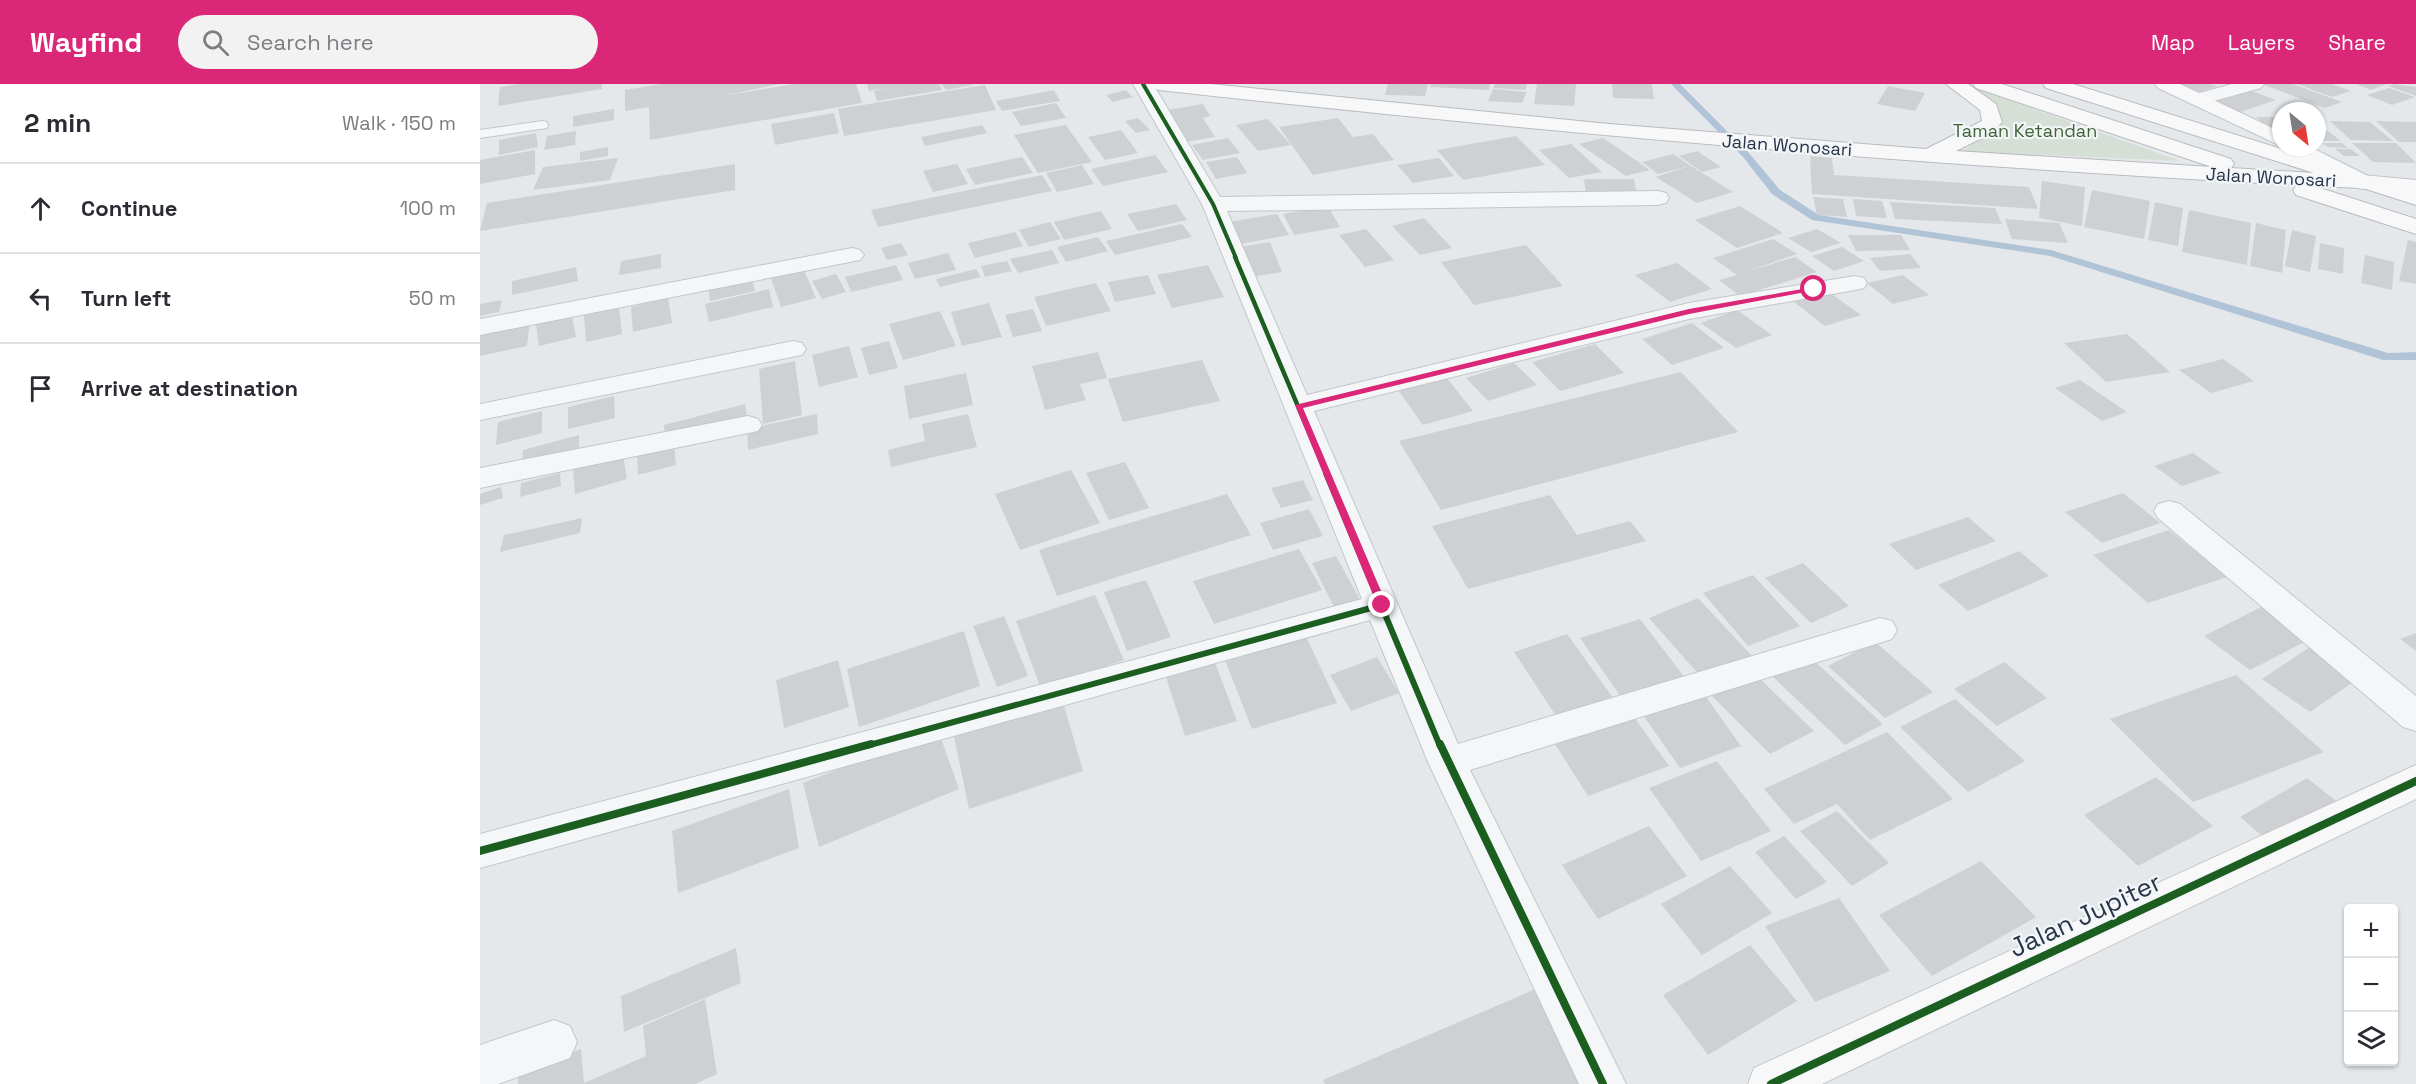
<!DOCTYPE html>
<meta charset="utf-8">
<style>
:root{--surface:#fff;--page:#f2f2f3;--text:#2b2b33;--muted:#7c7c81;--line:#e1e1e2;--accent:#db2777}
body{margin:0;font-family:"Space Grotesk",sans-serif;background:var(--page);color:var(--text)}
.controls{position:absolute;right:18px;bottom:18px;display:grid;overflow:hidden;border-radius:6px;box-shadow:0 2px 4px #0004}
.controls button{width:54px;height:54px;display:grid;place-items:center;padding:0;border:0;border-bottom:2px solid var(--line);background:var(--surface);color:var(--text);font:30px sans-serif}
.compass{position:absolute;left:1792px;top:18px;width:54px;height:54px;border-radius:50%;background:var(--surface);box-shadow:0 2px 4px #0004;rotate:150deg}
.stop{position:absolute;width:18px;height:18px;margin:-14px;border:4px solid #db2777;border-radius:50%;background:#fff}
.stop.end{background:#db2777;border-color:#fff;box-shadow:0 2px 6px #0008}
.list{margin:0;padding:0;list-style:none}
h2{display:flex;justify-content:space-between;align-items:center;height:78px;margin:0;padding:0 24px;font-size:26px}
h2 small{font-size:20px;font-weight:400;color:var(--muted)}
.list li{display:grid;grid-template-columns:39px 1fr auto;gap:18px;align-items:center;box-sizing:border-box;height:90px;padding:0 24px;border-top:2px solid var(--line)}
.list b{display:block;font-size:22px;white-space:nowrap}
.list em{font-size:20px;font-style:normal;color:var(--muted)}
.icon{flex:none;width:33px;height:33px;fill:none;stroke:currentColor;stroke-width:2;stroke-linecap:round;stroke-linejoin:round}
.map{position:relative;flex:none;width:1936px;height:1000px;overflow:hidden}
header{display:flex;align-items:center;gap:36px;box-sizing:border-box;height:84px;padding:0 30px;background:var(--accent);color:#fff}
header strong{font-size:28px}
nav{display:flex;gap:33px;margin-inline-start:auto;font-size:21px}
.search{width:420px;height:54px;background:var(--page);display:flex;align-items:center;gap:15px;box-sizing:border-box;padding:0 21px;border-radius:33px;color:var(--muted);font-size:22px}
main{display:flex}
aside{flex:1;background:var(--surface)}
.map>svg:first-child{display:block}
.green{fill:#d6dfd6}
.lines{fill:none;stroke-linecap:round;stroke-linejoin:round}
.stream{fill:#b1c4d7;fill-rule:evenodd}
.building{fill:#ced0d3}
.lane-casing{stroke:#c3c6c9;stroke-width:2}
.street-casing{stroke:#c3c6c9;stroke-width:2}
.secondary-casing{stroke:#c3c6c9;stroke-width:2}
.primary-casing{stroke:#c1c5c9;stroke-width:2}
.highway-casing{stroke:#b7bbc0;stroke-width:2}
.lane{fill:#f5f6f7;fill-rule:evenodd}
.street{fill:#f5f6f7;fill-rule:evenodd}
.secondary{fill:#f8f8f9;fill-rule:evenodd}
.primary{fill:#f8f8f9;fill-rule:evenodd}
.highway{fill:#f8f8f9;fill-rule:evenodd}
.cycleway-far3-casing{stroke:#f3f6f9;stroke-width:6}
.cycleway-far2-casing{stroke:#f3f6f9;stroke-width:8}
.cycleway-far1-casing{stroke:#f3f6f9;stroke-width:10}
.cycleway-casing{stroke:#f3f6f9;stroke-width:11}
.cycleway-far3{stroke:#1b5e20;stroke-width:4}
.cycleway-far2{stroke:#1b5e20;stroke-width:4.5}
.cycleway-far1{stroke:#1b5e20;stroke-width:6}
.cycleway{stroke:#1b5e20;stroke-width:8}
.route{fill:#db2777}
.labels{text-anchor:middle;dominant-baseline:central;stroke-width:4.5;stroke-linejoin:round;paint-order:stroke}
.far-park-label{font-size:18px;fill:#3e6435;stroke:#f3f6f9}
.far-street-label{font-size:18px;fill:#293447;stroke:#f3f6f9}
.near-street-label{font-size:26px;fill:#293447;stroke:#f3f6f9}
</style>
<header>
<strong>Wayfind</strong>
<div class="search"><svg class="icon" aria-label="search" viewBox="0 0 24 24"><circle cx="10" cy="10" r="6"/><path d="M15 15l6 6"/></svg>Search here</div>
<nav><a>Map</a><a>Layers</a><a>Share</a></nav>
</header>
<main>
<aside>
<h2>2 min<small>Walk · 150 m</small></h2>
<ul class="list">
<li><svg class="icon" aria-label="ahead" viewBox="0 0 24 24"><path d="M12 20V5M6 11l6-6 6 6"/></svg><div><b>Continue</b></div><em>100 m</em></li>
<li><svg class="icon" aria-label="left" viewBox="0 0 24 24"><path d="M17 20v-9H6M10 6l-5 5 5 5"/></svg><div><b>Turn left</b></div><em>50 m</em></li>
<li><svg class="icon" aria-label="arrive" viewBox="0 0 24 24"><path d="M6 21V4h12l-3 4 3 4H6"/></svg><div><b>Arrive at destination</b></div></li>
</ul>
</aside>
<div class="map">
<svg width="1936" height="1000" viewBox="0 0 1936 1000">
<rect width="100%" height="100%" fill="#e5e8eb"/>
<path class="green" d="M 1495,4 L 1700,77 L 1483,67 L 1510,48 L 1510,18 Z"/>
<g class="lines">
<path class="stream" d="M 1191,0 L 1200,0 L 1269,69 L 1300,106 L 1339,131 L 1571,166 L 1908,269 L 1936,268 L 1936,276 L 1903,276 L 1570,172 L 1332,136 L 1292,110 L 1263,73 Z"/>
</g>
<path class="building" d="M 40,0 L 122,0 L 122,5 L 18,22 L 20,3 Z
M 181,0 L 299,0 L 242,12 L 314,0 L 376,0 L 382,19 L 170,56 L 169,23 L 145,27 L 145,6 Z
M 387,0 L 459,0 L 462,6 L 397,17 L 394,7 L 406,4 L 389,7 Z
M 461,0 L 492,0 L 492,1 L 466,6 Z
M 908,0 L 948,0 L 945,12 L 905,11 Z
M 951,0 L 1010,0 L 1009,6 L 950,3 Z
M 1015,0 L 1047,0 L 1045,6 L 1013,4 Z
M 1057,0 L 1096,0 L 1094,22 L 1054,20 Z
M 1132,0 L 1172,0 L 1174,15 L 1133,14 Z
M 1694,0 L 1730,0 L 1737,2 L 1717,9 Z
M 1782,0 L 1813,0 L 1862,18 L 1845,24 Z
M 1817,0 L 1852,0 L 1871,7 L 1852,13 Z
M 1876,0 L 1907,0 L 1891,6 Z
M 1914,0 L 1936,3 L 1936,12 L 1908,2 Z
M 505,1 L 516,26 L 364,52 L 358,25 Z
M 1408,2 L 1445,9 L 1435,27 L 1397,20 Z
M 1764,4 L 1796,16 L 1757,29 L 1725,17 Z
M 1909,4 L 1935,13 L 1912,21 L 1887,11 Z
M 1013,5 L 1047,8 L 1042,19 L 1008,17 Z
M 574,6 L 580,17 L 522,27 L 516,17 Z
M 646,6 L 653,13 L 633,18 L 626,11 Z
M 576,19 L 586,34 L 541,42 L 532,28 Z
M 723,20 L 730,32 L 723,34 L 735,53 L 700,59 L 682,27 Z
M 134,25 L 134,36 L 93,43 L 93,32 Z
M 354,29 L 359,49 L 295,61 L 291,40 Z
M 1776,33 L 1801,33 L 1801,47 L 1793,47 Z
M 658,34 L 670,46 L 656,49 L 645,37 Z
M 858,34 L 873,53 L 893,50 L 914,76 L 833,91 L 799,43 Z
M 788,35 L 811,61 L 778,67 L 756,41 Z
M 1850,37 L 1890,38 L 1913,57 L 1871,56 Z
M 1896,37 L 1936,38 L 1936,58 L 1919,58 Z
M 502,41 L 507,49 L 445,62 L 441,53 Z
M 586,41 L 612,78 L 558,89 L 534,51 Z
M 641,46 L 658,69 L 625,76 L 608,53 Z
M 96,47 L 95,61 L 64,66 L 67,52 Z
M 1837,47 L 1848,47 L 1861,57 L 1837,57 Z
M 56,49 L 58,63 L 19,71 L 19,56 Z
M 1036,52 L 1065,81 L 983,96 L 957,66 Z
M 748,54 L 760,69 L 723,76 L 712,61 Z
M 1123,54 L 1170,86 L 1146,92 L 1099,60 Z
M 1842,59 L 1862,59 L 1868,64 L 1848,63 Z
M 1872,59 L 1916,59 L 1936,79 L 1893,78 Z
M 1091,60 L 1122,88 L 1089,94 L 1059,66 Z
M 128,63 L 128,72 L 100,77 L 100,68 Z
M 1855,65 L 1871,65 L 1880,72 L 1864,72 Z
M 55,66 L 55,90 L 0,100 L 0,76 Z
M 1217,67 L 1241,83 L 1222,88 L 1199,72 Z
M 1193,70 L 1211,82 L 1253,108 L 1217,119 L 1176,93 L 1209,82 L 1178,90 L 1162,78 Z
M 675,71 L 688,88 L 623,102 L 611,85 Z
M 1330,72 L 1352,74 L 1354,91 L 1549,103 L 1558,125 L 1332,110 Z
M 542,73 L 553,89 L 495,101 L 486,85 Z
M 757,73 L 767,89 L 736,95 L 726,78 Z
M 138,74 L 130,96 L 53,106 L 63,83 Z
M 959,74 L 974,92 L 933,99 L 917,81 Z
M 255,80 L 255,106 L 0,147 L 7,119 Z
M 477,80 L 488,100 L 453,108 L 443,87 Z
M 602,81 L 614,100 L 577,108 L 566,89 Z
M 562,91 L 572,107 L 398,143 L 391,126 Z
M 1104,95 L 1154,95 L 1157,110 L 1106,110 Z
M 1562,97 L 1605,103 L 1602,142 L 1559,134 Z
M 1612,106 L 1670,117 L 1664,155 L 1604,143 Z
M 1333,113 L 1363,115 L 1367,133 L 1337,131 Z
M 1373,115 L 1402,117 L 1407,134 L 1376,132 Z
M 1410,118 L 1515,124 L 1522,140 L 1415,135 Z
M 1675,118 L 1703,124 L 1698,162 L 1668,156 Z
M 696,120 L 707,136 L 658,147 L 647,130 Z
M 848,122 L 860,143 L 814,151 L 803,130 Z
M 1260,122 L 1303,149 L 1257,164 L 1215,136 Z
M 1709,126 L 1771,139 L 1767,181 L 1702,168 Z
M 621,127 L 632,145 L 584,156 L 574,138 Z
M 797,130 L 809,151 L 760,160 L 749,138 Z
M 944,134 L 972,164 L 940,171 L 912,142 Z
M 1525,135 L 1579,139 L 1588,159 L 1532,155 Z
M 570,138 L 581,155 L 549,163 L 539,146 Z
M 1776,139 L 1806,146 L 1802,189 L 1770,182 Z
M 702,140 L 712,153 L 635,171 L 626,157 Z
M 886,145 L 914,176 L 885,183 L 859,151 Z
M 1337,145 L 1361,159 L 1331,168 L 1308,154 Z
M 1812,146 L 1836,152 L 1830,188 L 1805,182 Z
M 535,148 L 543,162 L 495,174 L 488,159 Z
M 1368,151 L 1421,151 L 1430,166 L 1376,167 Z
M 618,153 L 628,167 L 586,178 L 577,163 Z
M 1293,155 L 1317,170 L 1265,188 L 1315,173 L 1337,188 L 1260,212 L 1239,196 L 1257,191 L 1233,174 Z
M 1928,156 L 1936,158 L 1936,200 L 1919,197 Z
M 790,158 L 802,188 L 765,194 L 754,164 Z
M 421,159 L 428,171 L 407,176 L 401,164 Z
M 1840,159 L 1864,164 L 1863,190 L 1838,185 Z
M 1046,161 L 1083,202 L 994,221 L 961,178 Z
M 1362,163 L 1384,177 L 1354,187 L 1332,172 Z
M 572,166 L 579,179 L 538,189 L 530,175 Z
M 468,169 L 476,186 L 435,195 L 428,179 Z
M 181,170 L 181,184 L 139,191 L 141,177 Z
M 1430,170 L 1441,184 L 1400,187 L 1390,174 Z
M 1885,171 L 1914,178 L 1912,206 L 1881,199 Z
M 527,177 L 532,187 L 505,193 L 501,182 Z
M 1197,179 L 1232,205 L 1190,218 L 1155,191 Z
M 416,181 L 423,196 L 371,208 L 365,193 Z
M 728,181 L 744,213 L 692,224 L 677,191 Z
M 96,183 L 98,197 L 32,211 L 32,197 Z
M 323,184 L 336,214 L 301,223 L 290,192 Z
M 496,185 L 501,193 L 460,203 L 456,195 Z
M 356,190 L 366,208 L 342,215 L 332,197 Z
M 668,191 L 676,210 L 635,218 L 628,198 Z
M 1423,191 L 1449,211 L 1413,220 L 1387,199 Z
M 271,192 L 275,207 L 230,217 L 228,202 Z
M 616,199 L 631,227 L 566,242 L 554,213 Z
M 289,205 L 293,223 L 229,238 L 225,220 Z
M 1349,208 L 1381,231 L 1345,242 L 1314,218 Z
M 188,214 L 192,239 L 153,248 L 151,223 Z
M 22,216 L 19,228 L 0,232 L 0,220 Z
M 509,219 L 522,253 L 482,262 L 471,228 Z
M 139,223 L 142,250 L 106,258 L 104,231 Z
M 553,225 L 562,247 L 533,253 L 525,231 Z
M 1257,226 L 1292,251 L 1256,264 L 1221,239 Z
M 460,227 L 476,262 L 423,276 L 409,240 Z
M 92,232 L 96,253 L 59,262 L 56,240 Z
M 50,238 L 47,262 L 0,272 L 0,248 Z
M 1212,239 L 1244,264 L 1192,281 L 1162,255 Z
M 1647,250 L 1690,288 L 1626,298 L 1584,259 Z
M 409,257 L 418,284 L 389,291 L 381,264 Z
M 1115,260 L 1144,289 L 1080,307 L 1052,278 Z
M 369,262 L 378,293 L 339,303 L 332,271 Z
M 618,268 L 627,294 L 600,300 L 606,316 L 565,326 L 552,282 Z
M 1743,275 L 1774,297 L 1731,309 L 1699,286 Z
M 722,276 L 740,317 L 643,338 L 628,295 Z
M 315,277 L 322,331 L 283,340 L 279,285 Z
M 1034,279 L 1057,301 L 1008,317 L 986,294 Z
M 1201,288 L 1258,348 L 961,426 L 919,357 Z
M 486,289 L 493,321 L 429,335 L 424,302 Z
M 966,293 L 993,327 L 943,341 L 918,306 Z
M 1600,296 L 1647,328 L 1622,337 L 1575,304 Z
M 134,312 L 135,334 L 88,345 L 88,323 Z
M 265,320 L 267,332 L 185,353 L 184,341 Z
M 62,327 L 62,349 L 16,361 L 18,338 Z
M 337,330 L 338,350 L 268,366 L 267,345 Z
M 488,330 L 497,363 L 411,383 L 408,366 L 445,357 L 442,340 Z
M 99,351 L 99,367 L 42,381 L 43,366 Z
M 194,360 L 196,381 L 158,391 L 157,369 Z
M 1713,369 L 1741,389 L 1702,402 L 1674,382 Z
M 143,371 L 147,395 L 95,410 L 93,385 Z
M 645,378 L 669,424 L 629,436 L 606,389 Z
M 591,386 L 620,439 L 540,466 L 515,410 Z
M 80,389 L 81,402 L 40,413 L 41,399 Z
M 823,396 L 833,416 L 801,424 L 791,404 Z
M 21,403 L 23,414 L 0,421 L 0,410 Z
M 1643,409 L 1680,439 L 1622,459 L 1585,428 Z
M 747,410 L 771,451 L 577,512 L 559,466 Z
M 1070,411 L 1097,451 L 1150,437 L 1166,457 L 988,505 L 952,442 Z
M 829,425 L 843,452 L 793,466 L 780,439 Z
M 1488,433 L 1516,457 L 1436,486 L 1409,460 Z
M 102,434 L 100,449 L 20,468 L 24,451 Z
M 1689,446 L 1747,493 L 1668,519 L 1613,471 Z
M 819,465 L 842,506 L 734,540 L 713,497 Z
M 1539,467 L 1569,492 L 1488,527 L 1458,501 Z
M 856,472 L 884,523 L 858,531 L 832,479 Z
M 1323,479 L 1369,522 L 1331,539 L 1285,494 Z
M 1273,491 L 1320,542 L 1268,562 L 1223,509 Z
M 666,496 L 691,553 L 647,567 L 624,508 Z
M 615,511 L 644,576 L 561,605 L 536,537 Z
M 1218,514 L 1273,573 L 1222,594 L 1169,534 Z
M 1789,519 L 1836,552 L 1770,586 L 1724,552 Z
M 524,532 L 548,592 L 517,603 L 493,542 Z
M 1160,535 L 1209,599 L 1146,620 L 1100,554 Z
M 484,547 L 500,602 L 379,643 L 367,585 Z
M 824,548 L 857,619 L 772,645 L 743,571 Z
M 1936,549 L 1936,567 L 1920,555 Z
M 1087,550 L 1136,618 L 1080,638 L 1034,568 Z
M 1395,558 L 1453,608 L 1405,634 L 1348,582 Z
M 1833,561 L 1882,592 L 1830,628 L 1782,595 Z
M 733,573 L 757,637 L 705,652 L 684,587 Z
M 897,573 L 919,609 L 871,627 L 850,591 Z
M 1331,574 L 1403,640 L 1365,661 L 1293,593 Z
M 358,576 L 369,623 L 304,644 L 296,596 Z
M 1524,578 L 1567,614 L 1517,642 L 1474,605 Z
M 1274,589 L 1334,647 L 1290,670 L 1231,611 Z
M 1756,591 L 1844,668 L 1713,718 L 1630,635 Z
M 1224,610 L 1261,662 L 1200,684 L 1163,631 Z
M 1475,615 L 1545,677 L 1488,708 L 1420,643 Z
M 583,618 L 603,687 L 489,725 L 474,652 Z
M 1149,626 L 1189,682 L 1108,712 L 1071,654 Z
M 458,646 L 479,705 L 339,763 L 323,699 Z
M 1407,648 L 1473,715 L 1390,756 L 1357,720 L 1314,740 L 1284,705 Z
M 1237,677 L 1291,747 L 1221,777 L 1169,704 Z
M 1676,693 L 1733,742 L 1658,782 L 1604,731 Z
M 1827,694 L 1856,717 L 1788,757 L 1760,733 Z
M 309,705 L 319,764 L 198,809 L 192,747 Z
M 1357,727 L 1409,779 L 1372,802 L 1320,747 Z
M 1169,742 L 1207,792 L 1118,835 L 1082,781 Z
M 1304,752 L 1347,798 L 1316,815 L 1275,768 Z
M 1501,777 L 1556,833 L 1452,892 L 1399,831 Z
M 1250,782 L 1292,829 L 1222,871 L 1181,820 Z
M 1359,814 L 1410,887 L 1335,918 L 1285,842 Z
M 1270,861 L 1317,917 L 1228,971 L 1183,911 Z
M 256,864 L 261,899 L 144,948 L 141,912 Z
M 1063,902 L 1115,1000 L 845,1000 L 843,996 Z
M 225,915 L 237,990 L 215,1000 L 38,1000 L 38,992 L 101,965 L 104,999 L 166,972 L 163,942 Z"/>
<g class="lines">
<defs>
<path id="lane" d="M 62,37 L 67,38 L 68,41 L 67,44 L 0,54 L 0,46 Z"/>
<path id="street" d="M 653,0 L 673,0 L 740,113 L 1178,107 L 1186,109 L 1189,114 L 1186,119 L 1178,121 L 747,127 L 827,311 L 1209,219 L 1375,192 L 1384,194 L 1387,199 L 1384,204 L 1375,206 L 1209,235 L 834,327 L 978,660 L 1400,534 L 1412,537 L 1417,546 L 1412,555 L 990,686 L 1146,1000 L 1099,1000 L 948,678 L 890,536 L 0,784 L 0,750 L 882,515 L 722,120 Z
M 1752,0 L 1784,0 L 1781,4 L 1719,21 L 1712,19 L 1709,15 L 1712,11 Z
M 372,164 L 380,166 L 384,171 L 380,176 L 0,251 L 0,235 Z
M 313,257 L 322,259 L 326,265 L 322,271 L 0,336 L 0,320 Z
M 268,332 L 278,335 L 282,341 L 278,347 L 0,404 L 0,384 Z
M 1689,417 L 1700,420 L 1936,612 L 1936,647 L 1923,643 L 1678,434 L 1674,427 L 1678,420 Z
M 74,936 L 90,942 L 97,958 L 90,974 L 18,1000 L 0,1000 L 0,961 Z"/>
<path id="secondary" d="M 1675,0 L 1700,0 L 1801,48 L 1801,62 L 1678,4 Z
M 1804,63 L 1830,63 L 1890,93 L 1893,98 L 1890,103 L 1882,105 L 1874,103 L 1807,67 Z
M 1936,681 L 1936,715 L 1342,1000 L 1268,1000 L 1274,984 Z"/>
<path id="primary" d="M 1882,91 L 1936,96 L 1936,110 L 1874,103 L 1871,98 L 1874,93 Z"/>
<path id="highway" d="M 669,0 L 731,0 L 1129,40 L 1446,65 L 1502,37 L 1500,26 L 1466,0 L 1488,0 L 1516,20 L 1522,38 L 1512,49 L 1476,67 L 1732,83 L 1496,4 L 1493,0 L 1522,0 L 1751,75 L 1754,80 L 1751,84 L 1834,89 L 1566,4 L 1563,0 L 1593,0 L 1936,107 L 1936,121 L 1883,104 L 1834,102 L 1936,135 L 1936,150 L 1816,111 L 1813,106 L 1817,101 C 1437,81 1058,48 679,6 L 672,4 Z"/>
</defs>
<use href="#lane" class="lane-casing"/>
<use href="#street" class="street-casing"/>
<use href="#secondary" class="secondary-casing"/>
<use href="#primary" class="primary-casing"/>
<use href="#highway" class="highway-casing"/>
<use href="#lane" class="lane"/>
<use href="#street" class="street"/>
<use href="#secondary" class="secondary"/>
<use href="#primary" class="primary"/>
<use href="#highway" class="highway"/>
<defs>
<path id="cycleway-far3" d="M 663,0 L 733,120 L 756,174"/>
<path id="cycleway-far2" d="M 755,173 L 847,391"/>
<path id="cycleway-far1" d="M 846,389 L 960,662
M 386,662 L 902,521"/>
<path id="cycleway" d="M 960,660 L 1123,1000
M 0,767 L 391,660
M 1291,1000 L 1936,697"/>
</defs>
<use href="#cycleway-far3" class="cycleway-far3-casing"/>
<use href="#cycleway-far2" class="cycleway-far2-casing"/>
<use href="#cycleway-far1" class="cycleway-far1-casing"/>
<use href="#cycleway" class="cycleway-casing"/>
<use href="#cycleway-far3" class="cycleway-far3"/>
<use href="#cycleway-far2" class="cycleway-far2"/>
<use href="#cycleway-far1" class="cycleway-far1"/>
<use href="#cycleway" class="cycleway"/>
</g>
<path class="route" d="M 1334,203 L 1336,206 L 1209,230 L 823,324 L 907,521 L 905,523 L 898,523 L 815,321 L 1209,225 Z"/>
<g class="labels">
<g class="far-park-label">
<text x="1545" y="46">Taman Ketandan</text>
</g>
<g class="far-street-label">
<text transform="translate(1307 61) rotate(4)">Jalan Wonosari</text>
<text transform="translate(1791 93) rotate(3)">Jalan Wonosari</text>
</g>
<g class="near-street-label">
<text transform="translate(1605 831) rotate(-25)">Jalan Jupiter</text>
</g>
</g>
</svg>
<div class="controls">
<button>+</button>
<button>−</button>
<button><svg class="icon" aria-label="layers" viewBox="0 0 24 24"><path d="M12 4l9 5-9 5-9-5zM3 14l9 5 9-5"/></svg></button>
</div>
<svg class="compass" viewBox="-18 -18 36 36"><path d="M0-13l5 13h-10z" fill="#e53935"/><path d="M0 13l5-13h-10z" fill="#7c7c81"/></svg>
<div class="stop" style="left:1334px;top:205px"></div>
<div class="stop end" style="left:902px;top:521px"></div>
</div>
</main>
